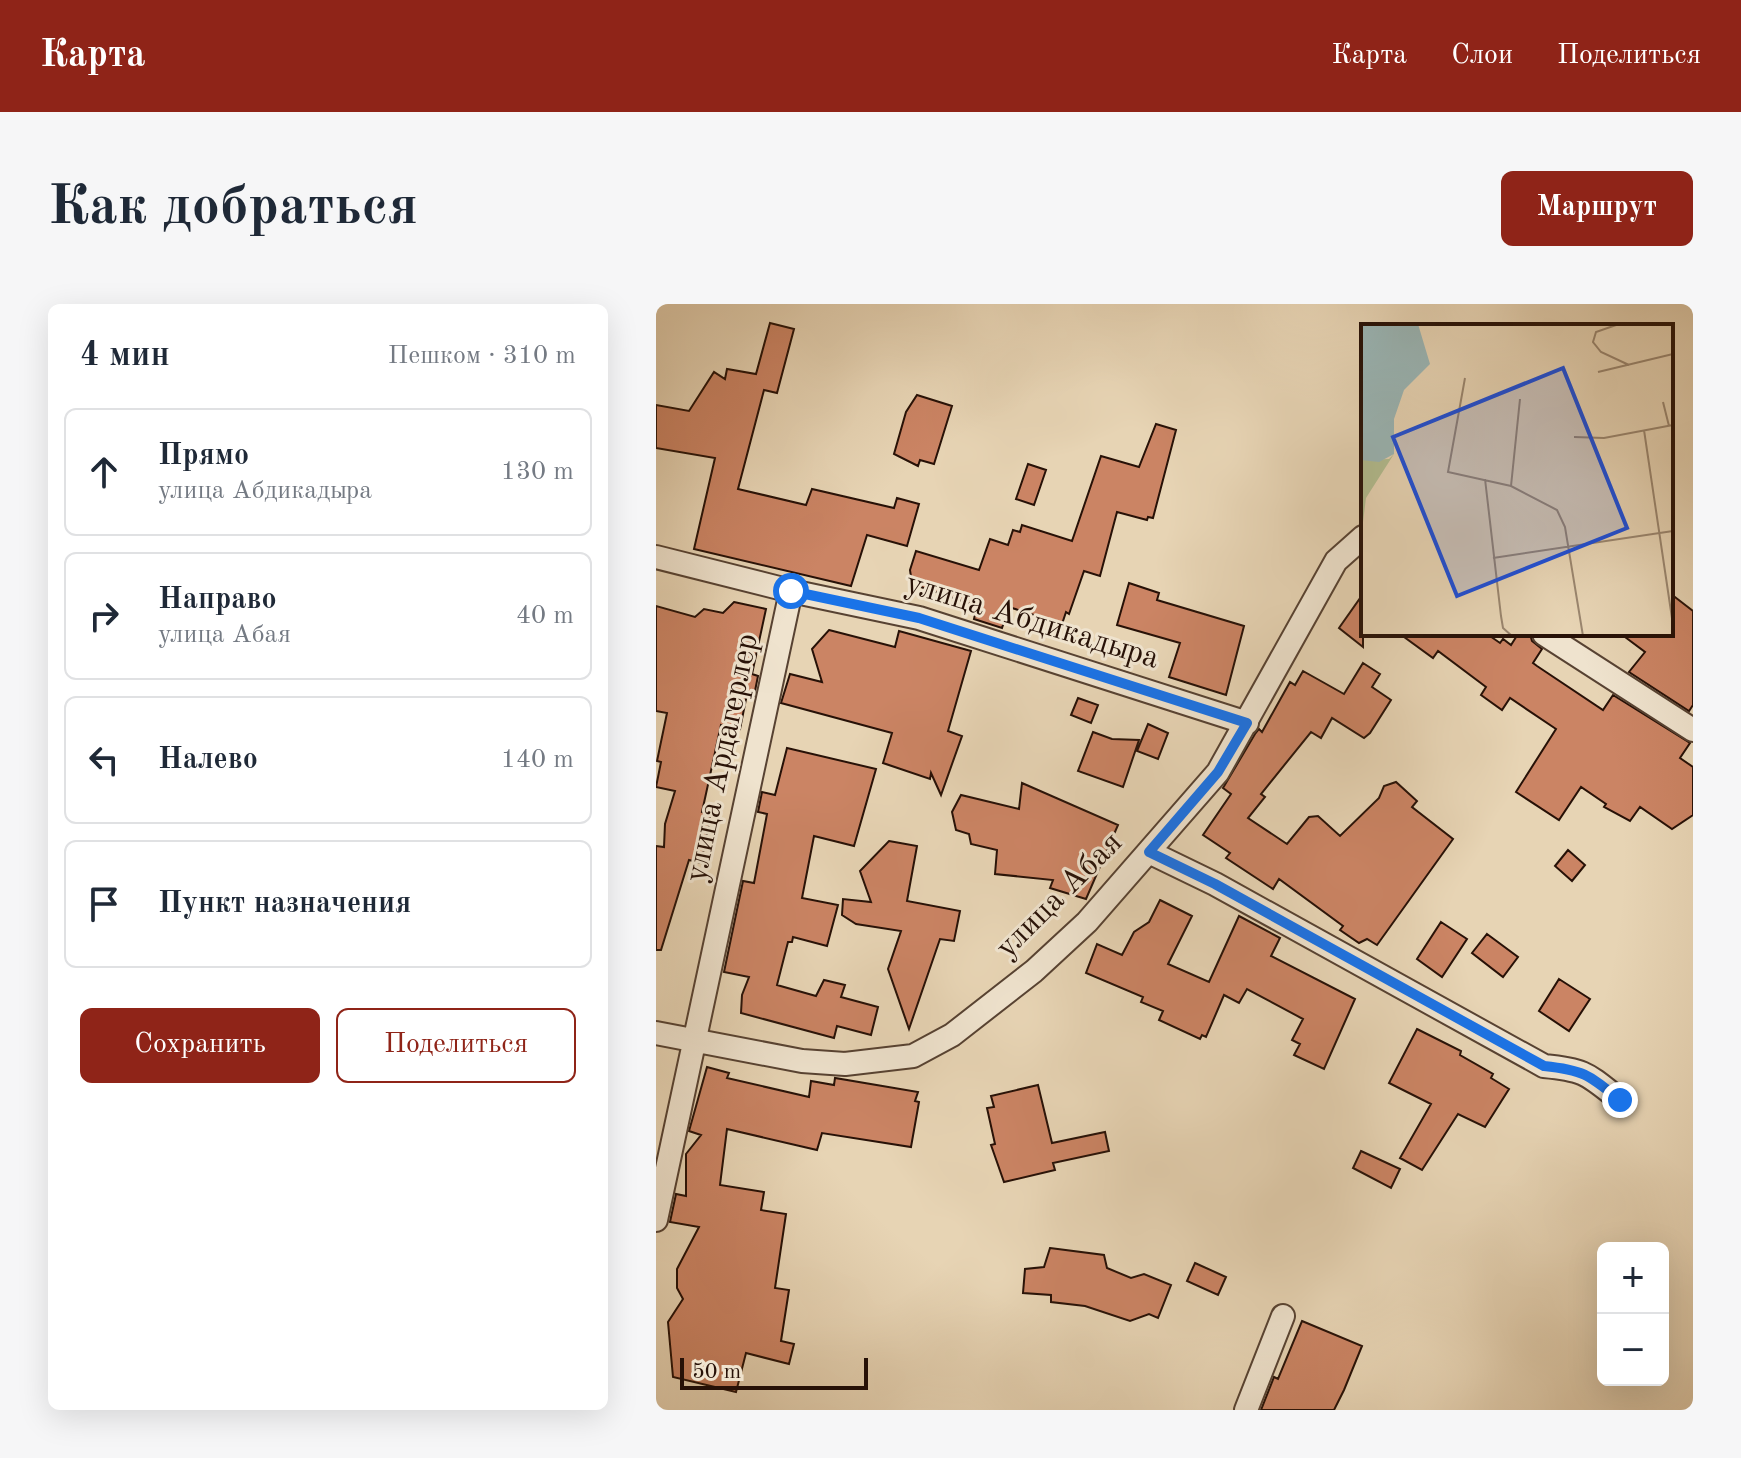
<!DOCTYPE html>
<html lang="ru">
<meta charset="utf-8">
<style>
:root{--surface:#fff;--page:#f6f6f7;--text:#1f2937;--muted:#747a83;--line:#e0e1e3;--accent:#8f2418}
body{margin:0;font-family:"Old Standard TT",serif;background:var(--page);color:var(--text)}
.controls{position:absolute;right:24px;bottom:24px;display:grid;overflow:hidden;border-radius:12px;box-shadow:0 8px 32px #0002}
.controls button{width:72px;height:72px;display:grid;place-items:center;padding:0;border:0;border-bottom:2px solid var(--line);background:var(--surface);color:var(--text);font:40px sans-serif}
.scale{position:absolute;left:24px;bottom:20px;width:188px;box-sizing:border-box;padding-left:8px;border:4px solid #271107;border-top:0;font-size:22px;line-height:28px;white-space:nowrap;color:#271107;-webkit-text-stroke:6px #efe3ce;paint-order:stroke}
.stop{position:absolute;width:24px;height:24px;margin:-18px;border:6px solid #1a73e8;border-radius:50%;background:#fff}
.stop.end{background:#1a73e8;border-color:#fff;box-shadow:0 2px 8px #0008}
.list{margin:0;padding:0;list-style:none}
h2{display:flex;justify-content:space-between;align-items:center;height:104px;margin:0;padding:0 32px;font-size:34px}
h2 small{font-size:26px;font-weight:400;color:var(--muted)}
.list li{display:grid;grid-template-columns:52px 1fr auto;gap:24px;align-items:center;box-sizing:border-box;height:128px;margin:0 16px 16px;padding:0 16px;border:2px solid var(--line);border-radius:12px}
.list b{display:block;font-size:30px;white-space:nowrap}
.list p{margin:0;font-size:26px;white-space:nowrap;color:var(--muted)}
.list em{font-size:26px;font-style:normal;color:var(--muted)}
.actions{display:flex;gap:16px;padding:24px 32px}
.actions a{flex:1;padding:18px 0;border:2px solid var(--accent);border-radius:12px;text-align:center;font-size:28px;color:var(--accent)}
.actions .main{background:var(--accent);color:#fff}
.icon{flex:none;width:44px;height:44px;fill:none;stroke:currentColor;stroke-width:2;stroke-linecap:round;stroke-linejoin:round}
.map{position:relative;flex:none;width:1037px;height:1106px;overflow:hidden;border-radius:12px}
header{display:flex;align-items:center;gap:48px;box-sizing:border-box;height:112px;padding:0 40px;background:var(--accent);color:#fff}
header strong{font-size:38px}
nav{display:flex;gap:44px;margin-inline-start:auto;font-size:28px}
.intro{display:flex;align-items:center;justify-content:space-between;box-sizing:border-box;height:192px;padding:0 48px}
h1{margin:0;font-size:56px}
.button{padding:20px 36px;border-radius:12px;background:var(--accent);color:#fff;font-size:28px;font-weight:700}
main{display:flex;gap:48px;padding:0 48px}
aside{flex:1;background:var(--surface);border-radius:12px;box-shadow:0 8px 32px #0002}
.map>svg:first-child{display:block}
.building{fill:#cb8464;stroke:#271107;stroke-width:2}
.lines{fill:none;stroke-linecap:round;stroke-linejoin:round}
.street-casing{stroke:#574232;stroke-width:26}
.street{stroke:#efe3ce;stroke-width:22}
.route{stroke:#1a73e8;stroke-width:10}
.labels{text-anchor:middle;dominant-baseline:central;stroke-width:6;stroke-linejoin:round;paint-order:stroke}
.street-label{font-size:32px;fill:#271107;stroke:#efe3ce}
.inset-road{fill:none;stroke:#9a866f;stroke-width:2}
.view{fill:#1d4ed8;fill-opacity:0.15;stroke:#1d4ed8;stroke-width:4}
.inset-edge{fill:none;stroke:#271107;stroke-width:4}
</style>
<header>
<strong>Карта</strong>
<nav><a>Карта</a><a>Слои</a><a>Поделиться</a></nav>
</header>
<div class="intro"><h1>Как добраться</h1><a class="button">Маршрут</a></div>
<main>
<aside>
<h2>4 мин<small>Пешком · 310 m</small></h2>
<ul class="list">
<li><svg class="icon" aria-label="ahead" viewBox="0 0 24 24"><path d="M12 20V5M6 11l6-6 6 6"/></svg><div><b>Прямо</b><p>улица Абдикадыра</p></div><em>130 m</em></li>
<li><svg class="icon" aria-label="right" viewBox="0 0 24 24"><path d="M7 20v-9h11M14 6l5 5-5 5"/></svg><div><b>Направо</b><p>улица Абая</p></div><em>40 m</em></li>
<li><svg class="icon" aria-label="left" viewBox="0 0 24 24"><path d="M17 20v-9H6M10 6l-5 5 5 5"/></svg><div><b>Налево</b></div><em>140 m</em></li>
<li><svg class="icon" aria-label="arrive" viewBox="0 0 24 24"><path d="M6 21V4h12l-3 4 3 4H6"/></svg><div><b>Пункт назначения</b></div></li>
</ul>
<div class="actions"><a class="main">Сохранить</a><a>Поделиться</a></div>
</aside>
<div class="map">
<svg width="1037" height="1106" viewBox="0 0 1037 1106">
<rect width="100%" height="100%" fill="#e7d4b4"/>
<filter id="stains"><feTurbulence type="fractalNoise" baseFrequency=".0025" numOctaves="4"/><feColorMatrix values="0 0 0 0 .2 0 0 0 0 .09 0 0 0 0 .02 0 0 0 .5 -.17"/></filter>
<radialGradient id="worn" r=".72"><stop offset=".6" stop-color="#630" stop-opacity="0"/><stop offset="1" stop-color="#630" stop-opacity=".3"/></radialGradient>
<path class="building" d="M 114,19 L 138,25 L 121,89 L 108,86 L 82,185 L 150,201 L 156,185 L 238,204 L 241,194 L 263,200 L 251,242 L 211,231 L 195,282 L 38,245 L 59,154 L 0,144 L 0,101 L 33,107 L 58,68 L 69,75 L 71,65 L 100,70 Z
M 261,91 L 296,102 L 278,160 L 264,156 L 262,162 L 238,150 L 250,108 Z
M 500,120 L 520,126 L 497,214 L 492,213 L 491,216 L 461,208 L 444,272 L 428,267 L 413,310 L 410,308 L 406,320 L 353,303 L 346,324 L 318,315 L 321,302 L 256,280 L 254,266 L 260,247 L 323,266 L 334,235 L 352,241 L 357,226 L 364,228 L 366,221 L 416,237 L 445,152 L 483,163 Z
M 372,160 L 390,166 L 378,201 L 360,195 Z
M 473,279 L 503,289 L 501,296 L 588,322 L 570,391 L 513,373 L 524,339 L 461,321 Z
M 707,290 L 707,343 L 683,324 Z
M 1015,290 L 1037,307 L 1037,401 L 1033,407 L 973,368 L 989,348 L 965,330 L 1015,330 Z
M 78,298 L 110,305 L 96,370 L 102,372 L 98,392 L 91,390 L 84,425 L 65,421 L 46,508 L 55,510 L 45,559 L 33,556 L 5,646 L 0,646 L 0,542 L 8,543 L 9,520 L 19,487 L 0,483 L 5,458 L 1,457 L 11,409 L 0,407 L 0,302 L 39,313 L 48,305 L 67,309 Z
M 173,326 L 239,343 L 243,327 L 315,347 L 292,427 L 306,432 L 285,491 L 275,469 L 274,475 L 227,459 L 236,429 L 125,399 L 134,370 L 166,378 L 156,345 Z
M 744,330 L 831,330 L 844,339 L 847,335 L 855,341 L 862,330 L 874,330 L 876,337 L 886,345 L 877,359 L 881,362 L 947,406 L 957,391 L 1034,439 L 1024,454 L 1037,463 L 1037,511 L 1016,525 L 984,503 L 974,517 L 948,503 L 950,500 L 925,483 L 903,516 L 860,488 L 900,425 L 854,394 L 846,406 L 825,391 L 830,383 L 782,347 L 777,354 Z
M 707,359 L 724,370 L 716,383 L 735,396 L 714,429 L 708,434 L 676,414 L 665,434 L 655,428 L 605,490 L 609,493 L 592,514 L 631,540 L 653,513 L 662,512 L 684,532 L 723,494 L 728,482 L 740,478 L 761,497 L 756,503 L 797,535 L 721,641 L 711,635 L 703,639 L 684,626 L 687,622 L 623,575 L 617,585 L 570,554 L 574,549 L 547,531 L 575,490 L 567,484 L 599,430 L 603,425 L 606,428 L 634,378 L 639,381 L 647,367 L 688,390 Z
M 422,394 L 442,401 L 435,419 L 415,411 Z
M 492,420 L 512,429 L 502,455 L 481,447 Z
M 437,428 L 456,435 L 483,436 L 467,483 L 422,467 Z
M 131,444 L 220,465 L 198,542 L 158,532 L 146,594 L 182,601 L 171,642 L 137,633 L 136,638 L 132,638 L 121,681 L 160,692 L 168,676 L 189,681 L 185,693 L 222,703 L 215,731 L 181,722 L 178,734 L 85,709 L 86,691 L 93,673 L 68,668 L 87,577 L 98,579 L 111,510 L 102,508 L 106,488 L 119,491 Z
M 366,479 L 462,521 L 430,595 L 394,584 L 397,576 L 339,570 L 341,546 L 315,540 L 313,530 L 300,526 L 296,508 L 305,491 L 363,505 Z
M 233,537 L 261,542 L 251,597 L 304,607 L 298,637 L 284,635 L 253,725 L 232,665 L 245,627 L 200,620 L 186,611 L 187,595 L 215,598 L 204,567 Z
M 912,546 L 929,561 L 916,577 L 899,562 Z
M 504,596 L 536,612 L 512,660 L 553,678 L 583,612 L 624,634 L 615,652 L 699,695 L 668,765 L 638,751 L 644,740 L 636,736 L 647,715 L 591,685 L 583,699 L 568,691 L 550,733 L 546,731 L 544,735 L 503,716 L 507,707 L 485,698 L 487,693 L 430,669 L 441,640 L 466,651 L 478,628 L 493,618 Z
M 785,618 L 811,635 L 786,673 L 761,655 Z
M 831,630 L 862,653 L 847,673 L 816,649 Z
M 903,675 L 934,695 L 913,727 L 883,707 Z
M 761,725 L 805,747 L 804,751 L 837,770 L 835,774 L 853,785 L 829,823 L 802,810 L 766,866 L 744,854 L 775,800 L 733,779 Z
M 51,763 L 73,769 L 71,774 L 153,793 L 155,777 L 178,781 L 179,774 L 262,788 L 259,797 L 263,798 L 255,843 L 166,829 L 161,846 L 71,825 L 64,881 L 108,888 L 105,906 L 130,910 L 119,984 L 133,986 L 125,1037 L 138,1040 L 133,1060 L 90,1049 L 80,1088 L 17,1073 L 12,1018 L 27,995 L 21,984 L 21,965 L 43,923 L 14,918 L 20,890 L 30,892 L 30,850 L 45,831 L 33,827 Z
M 382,781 L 396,839 L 449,828 L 453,847 L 397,859 L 399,866 L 348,878 L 335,841 L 339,840 L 331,804 L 338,803 L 335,792 Z
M 705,847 L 744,865 L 735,884 L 697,864 Z
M 394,944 L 448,951 L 451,964 L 475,974 L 488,970 L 515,981 L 502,1014 L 493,1010 L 474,1017 L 429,1002 L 395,998 L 395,991 L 367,989 L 369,965 L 388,963 Z
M 539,959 L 570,973 L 562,991 L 531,977 Z
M 646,1017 L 706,1042 L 688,1086 L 678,1106 L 605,1106 L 618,1073 L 622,1075 Z"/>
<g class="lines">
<defs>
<path id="street" d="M 0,253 L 135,287 L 263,314 L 591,419
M 888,330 L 1037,426
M 493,548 L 559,580 L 888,762 C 930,766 931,770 964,796
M 0,729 L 146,757 L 189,760 L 257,752 L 296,731 L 378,667 L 431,618 L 562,468 L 680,257 L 707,233
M 0,916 L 135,287
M 590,1106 L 627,1012"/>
</defs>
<use href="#street" class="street-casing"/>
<use href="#street" class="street"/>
</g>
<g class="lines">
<path class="route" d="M 135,287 L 263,314 L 591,419 L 562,468 L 493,548 L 559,580 L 888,762 C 928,766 933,771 964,796"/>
</g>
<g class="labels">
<g class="street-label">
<text transform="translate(376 318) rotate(17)">улица Абдикадыра</text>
<text transform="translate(67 454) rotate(-78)">улица Ардагерлер</text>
<text transform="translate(404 592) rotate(-45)">улица Абая</text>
</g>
</g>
<g transform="translate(705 20)">
<rect width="312" height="312" fill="#e7d4b4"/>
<path d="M 33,130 L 5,174 L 0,214 L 0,136 L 28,135 Z" fill="#b2bd90"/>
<path d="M 0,0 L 57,0 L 69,40 L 43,66 L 33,95 L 33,130 L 18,138 L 0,136 Z" fill="#9ab6b6"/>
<path class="inset-road" d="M 258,0 L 235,8 L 232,18 L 240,28 L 268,41M 237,48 L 312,30M 104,54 L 87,148 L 150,162 L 196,186 L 204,203 L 222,312M 302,78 L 308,102M 283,106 L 312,301M 213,113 L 243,114 L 312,101M 124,155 L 140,292 L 142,304 L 151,312M 150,162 L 159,75M 132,234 L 312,207"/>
<path class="view" d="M 202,44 L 266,204 L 96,272 L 32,113 Z"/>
<rect width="312" height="312" class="inset-edge"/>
</g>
<rect width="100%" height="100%" filter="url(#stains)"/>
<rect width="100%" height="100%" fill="url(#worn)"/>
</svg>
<div class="controls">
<button>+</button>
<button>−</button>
</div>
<div class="scale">50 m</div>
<div class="stop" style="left:135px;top:287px"></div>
<div class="stop end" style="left:964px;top:796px"></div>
</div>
</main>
